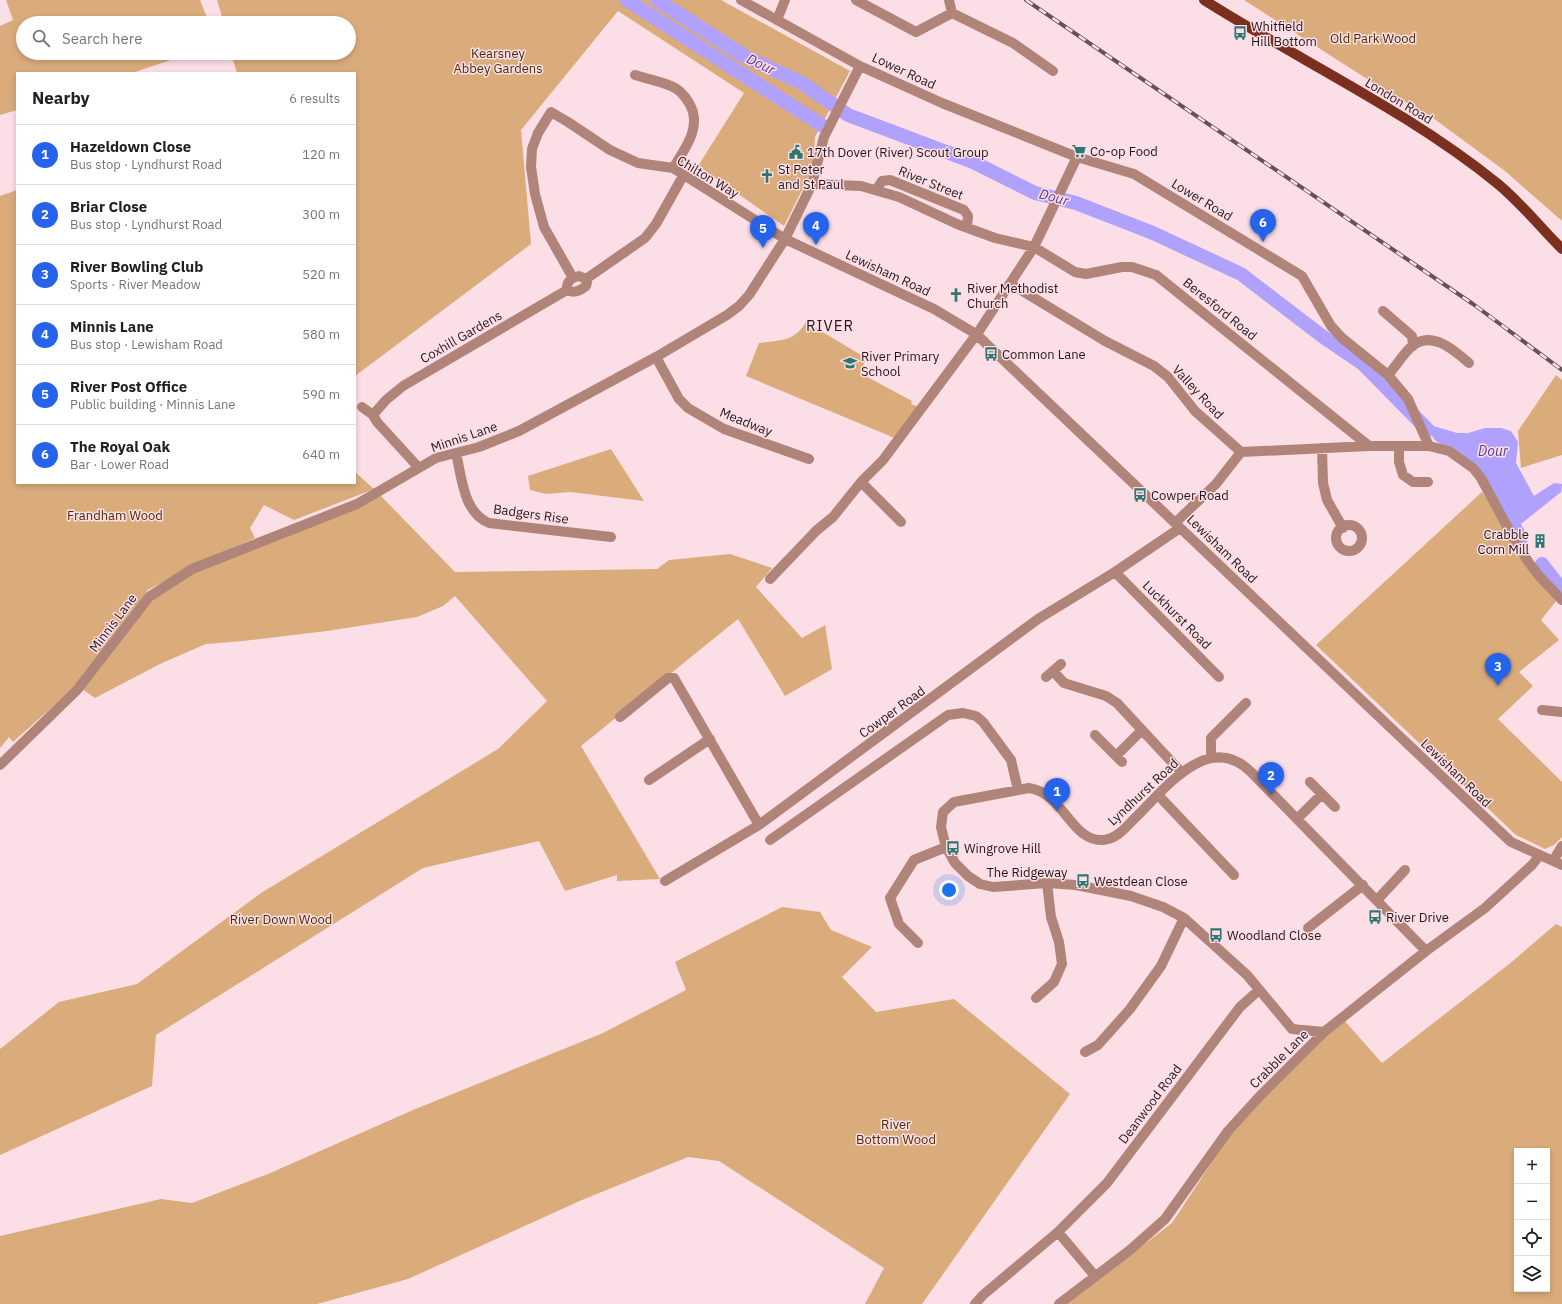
<!DOCTYPE html>
<meta charset="utf-8">
<style>
:root{--surface:#fff;--page:#f6f6f6;--text:#202124;--muted:#757577;--line:#e0e0e0;--accent:#2563eb}
body{margin:0;font-family:"IBM Plex Sans",sans-serif;background:var(--page);color:var(--text)}
.controls{position:absolute;right:12px;bottom:12px;display:grid;overflow:hidden;border-radius:0px;box-shadow:0 2px 6px #0003}
.controls button{width:36px;height:36px;display:grid;place-items:center;padding:0;border:0;border-bottom:1px solid var(--line);background:var(--surface);color:var(--text);font:20px sans-serif}
.you{position:absolute;left:949px;top:890px;width:14px;height:14px;margin:-10px;border:3px solid #fff;border-radius:50%;background:#1a73e8;box-shadow:0 0 0 6px #1a73e833}
.badge{display:grid;place-items:center;width:26px;height:26px;border-radius:50%;background:var(--accent);color:#fff;font-size:13px;font-weight:700}
.pin{position:absolute;translate:-50% -33px;filter:drop-shadow(0 1px 2px #0008)}
.pin::after{content:'';position:absolute;top:21px;width:14px;height:12px;background:inherit;clip-path:polygon(0 0,100% 0,50% 100%)}
.list{margin:0;padding:0;list-style:none}
h2{display:flex;justify-content:space-between;align-items:center;height:52px;margin:0;padding:0 16px;font-size:17px}
h2 small{font-size:13px;font-weight:400;color:var(--muted)}
.list li{display:grid;grid-template-columns:26px 1fr auto;gap:12px;align-items:center;box-sizing:border-box;height:60px;padding:0 16px;border-top:1px solid var(--line)}
.list b{display:block;font-size:15px;white-space:nowrap}
.list p{margin:0;font-size:13px;white-space:nowrap;color:var(--muted)}
.list em{font-size:13px;font-style:normal;color:var(--muted)}
.icon{flex:none;width:22px;height:22px;fill:none;stroke:currentColor;stroke-width:2;stroke-linecap:round;stroke-linejoin:round}
.map{position:relative;flex:none;width:1562px;height:1304px;overflow:hidden}
.search{position:absolute;background:var(--surface);box-shadow:0 2px 6px #0003;left:16px;top:16px;width:340px;height:44px;display:flex;align-items:center;gap:10px;box-sizing:border-box;padding:0 14px;border-radius:22px;color:var(--muted);font-size:15px}
.panel{position:absolute;background:var(--surface);box-shadow:0 2px 6px #0003;left:16px;top:72px;width:340px;height:412px;border-radius:0px}
.map>svg:first-child{display:block}
.green{fill:#daac7b;fill-rule:evenodd}
.water{fill:#b0a1fc}
.lines{fill:none;stroke-linecap:round;stroke-linejoin:round}
.river{stroke:#b0a1fc;stroke-width:14}
.minor{stroke:#b18479;stroke-width:10}
.major{stroke:#7b2f1e;stroke-width:10}
.rail-casing{stroke:#645257;stroke-width:4}
.rail{stroke:#fcdfe6;stroke-width:2.5;stroke-dasharray:8;stroke-linecap:butt}
.labels{text-anchor:middle;dominant-baseline:central;stroke-width:3;stroke-linejoin:round;paint-order:stroke}
.poi-label{font-size:13px;fill:#24171b;stroke:#fcdfe6;text-anchor:start}
.park-label{font-size:13px;fill:#482c07;stroke:#fcdfe6}
.street-label{font-size:13px;fill:#24171b;stroke:#fcdfe6}
.water-label{font-size:14px;font-style:italic;fill:#563aa2;stroke:#fcdfe6}
.quarter-label{font-size:15px;letter-spacing:1px;fill:#24171b;stroke:#fcdfe6}
</style>
<div class="map">
<svg width="1562" height="1304" viewBox="0 0 1562 1304">
<rect width="100%" height="100%" fill="#fcdfe6"/>
<path class="green" d="M 6,0 L 200,0 L 209,23 L 23,23 L 23,53 L 192,53 L 132,73 L 17,73 L 17,110 L 0,115 L 0,26 L 13,20 Z
M 217,0 L 721,0 L 850,71 L 815,137 L 813,168 L 784,226 L 698,166 L 744,93 L 618,11 L 521,130 L 531,244 L 355,376 L 355,73 L 237,73 L 231,53 L 349,53 L 349,23 L 224,23 Z
M 1244,0 L 1562,0 L 1562,221 L 1505,171 L 1433,118 L 1381,88 Z
M 17,190 L 17,483 L 355,483 L 355,472 L 374,489 L 294,520 L 264,505 L 250,528 L 255,538 L 191,567 L 148,590 L 78,684 L 13,742 L 9,737 L 0,748 L 0,196 Z
M 806,322 L 861,355 L 865,361 L 860,373 L 912,401 L 911,404 L 919,407 L 897,439 L 746,376 L 759,343 C 781,340 794,342 806,322 Z
M 1556,375 L 1562,380 L 1562,455 L 1521,468 L 1518,431 Z
M 611,449 L 644,501 L 570,492 L 546,494 L 530,490 L 528,476 Z
M 1482,492 L 1499,515 L 1535,578 L 1557,600 L 1541,620 L 1559,640 L 1519,672 L 1533,686 L 1498,719 L 1562,782 L 1562,837 L 1554,845 L 1545,849 L 1516,835 L 1316,645 Z
M 378,493 L 455,572 L 657,569 L 669,560 L 730,554 L 772,568 L 756,587 L 802,638 L 825,625 L 832,669 L 785,696 L 738,619 L 581,746 L 660,879 L 617,881 L 617,875 L 565,891 L 539,841 L 423,868 L 156,1035 L 152,1086 L 0,1155 L 0,1049 L 59,1002 L 137,984 L 261,893 L 498,749 L 547,701 L 455,596 L 443,606 L 417,617 L 327,631 L 243,641 L 206,644 L 162,663 L 95,698 L 82,689 L 149,597 L 192,569 Z
M 782,907 L 820,912 L 831,930 L 872,947 L 842,977 L 876,1012 L 954,999 L 1070,1094 L 922,1304 L 865,1304 L 884,1268 L 719,1161 L 688,1157 L 582,1200 L 408,1279 L 317,1304 L 0,1304 L 0,1236 L 161,1199 L 192,1203 L 268,1174 L 413,1110 L 603,1033 L 686,990 L 675,962 Z
M 1556,924 L 1562,927 L 1562,1304 L 1066,1304 L 1172,1223 L 1235,1127 L 1343,1019 L 1382,1063 L 1508,965 ZM 1517,1151 L 1547,1151 L 1547,1289 L 1517,1289 Z"/>
<path class="water" d="M 1430,425 L 1457,433 L 1468,433 L 1485,428 L 1501,428 L 1511,431 L 1518,442 L 1516,463 L 1534,496 L 1554,483 L 1562,484 L 1561,492 L 1521,524 L 1527,536 L 1527,545 L 1522,545 L 1487,480 L 1435,440 L 1428,430 Z"/>
<g class="lines">
<path class="river" d="M 627,0 L 823,126
M 657,0 L 746,57 L 802,83 L 848,115 L 973,162 L 1035,193 L 1076,203 L 1153,233 L 1241,274 L 1322,336 L 1363,364 L 1428,430
M 1542,564 L 1562,590"/>
<path class="minor" d="M 741,0 L 860,66 L 942,103 L 1077,157 L 1134,174 L 1302,276 L 1331,326 L 1342,338 L 1388,375 L 1408,399 L 1429,446
M 856,0 L 916,32 L 952,13 L 1013,43 L 1053,71
M 949,0 L 952,13
M 777,20 L 785,0
M 635,75 C 647,79 660,81 671,86 C 679,89 685,96 689,103 C 703,126 685,149 673,168
M 812,184 L 861,186 L 899,197 L 957,224 L 995,238 L 1034,247 L 1075,272 L 1086,274 L 1122,267 L 1132,267 L 1156,275 L 1369,446
M 876,190 L 882,181 L 890,180 L 964,210 L 968,216 L 967,227
M 579,276 L 586,279 L 587,282 L 586,286 C 580,291 574,294 567,290 C 566,281 571,278 579,276 Z
M 573,278 L 544,227 L 535,194 L 531,167 L 532,149 L 538,133 L 551,112 L 568,122 L 610,150 L 638,163 L 673,168 L 785,239 L 934,309 L 976,334 L 1511,842 L 1562,865
M 586,279 L 645,238 L 656,224 L 683,176
M 1011,284 L 1105,341 L 1154,366 L 1168,377 L 1195,411 L 1241,452 L 1369,446 L 1429,446 L 1449,451 L 1473,468 L 1481,478 L 1514,539 L 1529,563 L 1540,577 L 1562,600
M 1383,311 L 1412,336 L 1413,346
M 656,357 L 679,399 L 688,408 L 724,429 L 809,459
M 1388,375 C 1396,366 1403,354 1412,346 C 1432,330 1454,350 1469,363
M 362,407 L 373,415 L 377,422 L 419,468
M 373,415 L 386,400 L 403,386 L 567,290
M 1399,446 L 1399,462 L 1403,475 L 1413,482 L 1428,482
M 1322,448 L 1323,483 L 1327,500 L 1343,528
M 456,453 C 462,478 463,512 489,523 L 611,537
M 861,482 L 901,522
M 1175,523 L 1216,484 L 1241,452
M1336 538a13 13 0 1 1 26 0a13 13 0 1 1-26 0Z
M 1115,572 L 1219,677
M 770,579 L 817,530 L 833,517 L 861,482 L 883,460 L 979,331 L 1034,247 L 1077,157
M 1053,671 L 1064,683 L 1106,696 L 1117,703 L 1182,773
M 1046,677 L 1061,664
M 1542,710 L 1562,712
M 620,717 L 668,678 L 674,678 L 759,825
M 1095,735 L 1122,762
M 1116,756 L 1142,730
M 1211,758 L 1211,738 L 1246,703
M 0,765 L 77,690 L 149,597 L 192,569 L 357,504 L 436,458 L 479,447 L 519,431 L 656,357 L 727,315 L 739,306 L 749,295 L 785,239 L 812,184 L 824,137 L 860,66
M 649,780 L 710,739
M 1310,782 L 1335,807
M 1158,795 L 1234,875
M 1297,819 L 1322,794
M 770,840 L 948,715 L 963,713 L 976,716 L 983,722 L 1011,760 L 1018,790
M 1553,861 L 1562,846
M 665,881 L 759,825 L 1038,619 L 1115,572 L 1180,528
M 1377,900 L 1405,870
M 1308,928 L 1363,885
M 918,943 L 899,924 L 890,898 L 914,860 L 946,847
M 1036,998 L 1054,982 L 1062,964 L 1059,942 L 1051,917 L 1047,883
M 1324,1032 L 1292,1029 L 1247,975 L 1184,918 L 1163,907 L 1131,896 L 1076,885 L 1047,883 L 993,887 L 980,884 L 968,876 L 955,863 L 946,847 L 941,827 L 943,812 L 954,802 L 1029,788 C 1064,793 1071,842 1103,840 C 1117,839 1126,827 1135,818 C 1165,789 1208,730 1251,772 L 1426,951
M 1085,1052 L 1098,1045 L 1130,1009 L 1161,966 L 1184,918
M 1058,1232 L 1095,1276
M 975,1304 L 983,1295 L 1058,1232 L 1107,1183 L 1240,1007 L 1259,990
M 1059,1304 L 1130,1250 L 1165,1219 L 1228,1131 L 1258,1098 L 1324,1032 L 1426,951 L 1485,908 L 1532,865 L 1540,855"/>
<path class="major" d="M 1204,0 C 1302,62 1408,111 1498,184 C 1521,203 1541,228 1562,249"/>
<defs>
<path id="rail" d="M 1026,0 L 1473,304 L 1562,370"/>
</defs>
<use href="#rail" class="rail-casing"/>
<use href="#rail" class="rail"/>
</g>
<defs>
<symbol id="bus-bare" viewBox="-9 -9 18 18"><path d="M-5-6H5V4H4V6H2V4H-2V6H-4V4H-5ZM-3.5-4V0h7V-4ZM-3.5 1.2v1.5H-2V1.2ZM2 1.2v1.5H3.5V1.2Z" fill="#2f7771" stroke="#fcdfe6" stroke-width="2.5" paint-order="stroke"/></symbol>
<symbol id="supermarket-bare" viewBox="-9 -9 18 18"><path d="M-6-5.5h2.5l.6 2H6L4.5 2H-2.5L-4.4-4H-6ZM-1.5 3.2a1.3 1.3 0 1 0 .1 0ZM3 3.2a1.3 1.3 0 1 0 .1 0Z" fill="#2f7771" stroke="#fcdfe6" stroke-width="2.5" paint-order="stroke"/></symbol>
<symbol id="civic-bare" viewBox="-9 -9 18 18"><path d="M-.6-6.5H3V-4.5H.6V-3L4-1V1h2V6H-6V1h2V-1L-.6-3ZM-1.2 2.5V6h2.4V2.5Z" fill="#2f7771" stroke="#fcdfe6" stroke-width="2.5" paint-order="stroke"/></symbol>
<symbol id="church-bare" viewBox="-9 -9 18 18"><path d="M-1.2-6h2.4v3.5h3.3v2.4h-3.3V6h-2.4V-.1h-3.3v-2.4h3.3Z" fill="#2f7771" stroke="#fcdfe6" stroke-width="2.5" paint-order="stroke"/></symbol>
<symbol id="school-bare" viewBox="-9 -9 18 18"><path d="M0-5L7-2L0 1L-7-2ZM-4 1L0 2.5L4 1V4Q0 6-4 4Z" fill="#2f7771" stroke="#fcdfe6" stroke-width="2.5" paint-order="stroke"/></symbol>
<symbol id="building-bare" viewBox="-9 -9 18 18"><path d="M-4-6H4V6H1V3H-1V6H-4ZM-2.5-4.3h1.7v1.8h-1.7ZM.8-4.3h1.7v1.8H.8ZM-2.5-1h1.7V.8h-1.7ZM.8-1h1.7V.8H.8Z" fill="#2f7771" stroke="#fcdfe6" stroke-width="2.5" paint-order="stroke"/></symbol>
</defs>
<g fill-rule="evenodd">
<use href="#bus-bare" x="1230" y="23" width="20" height="20"/>
<use href="#supermarket-bare" x="1069" y="141" width="20" height="20"/>
<use href="#civic-bare" x="786" y="142" width="20" height="20"/>
<use href="#church-bare" x="757" y="166" width="20" height="20"/>
<use href="#church-bare" x="946" y="285" width="20" height="20"/>
<use href="#bus-bare" x="981" y="344" width="20" height="20"/>
<use href="#school-bare" x="840" y="353" width="20" height="20"/>
<use href="#bus-bare" x="1130" y="485" width="20" height="20"/>
<use href="#building-bare" x="1530" y="531" width="20" height="20"/>
<use href="#bus-bare" x="943" y="838" width="20" height="20"/>
<use href="#bus-bare" x="1073" y="871" width="20" height="20"/>
<use href="#bus-bare" x="1365" y="907" width="20" height="20"/>
<use href="#bus-bare" x="1206" y="925" width="20" height="20"/>
</g>
<g class="labels">
<g class="poi-label">
<text x="1251" y="26">Whitfield<tspan x="1251" dy="15">Hill Bottom</tspan></text>
<text x="1090" y="151">Co-op Food</text>
<text x="807" y="152">17th Dover (River) Scout Group</text>
<text x="778" y="169">St Peter<tspan x="778" dy="15">and St Paul</tspan></text>
<text x="967" y="288">River Methodist<tspan x="967" dy="15">Church</tspan></text>
<text x="1002" y="354">Common Lane</text>
<text x="861" y="356">River Primary<tspan x="861" dy="15">School</tspan></text>
<text x="1151" y="495">Cowper Road</text>
<text x="1529" y="534" text-anchor="end">Crabble<tspan x="1529" dy="15">Corn Mill</tspan></text>
<text x="964" y="848">Wingrove Hill</text>
<text x="1094" y="881">Westdean Close</text>
<text x="1386" y="917">River Drive</text>
<text x="1227" y="935">Woodland Close</text>
</g>
<g class="park-label">
<text x="1373" y="38">Old Park Wood</text>
<text x="498" y="53">Kearsney<tspan x="498" dy="15">Abbey Gardens</tspan></text>
<text x="115" y="515">Frandham Wood</text>
<text x="281" y="919">River Down Wood</text>
<text x="896" y="1124">River<tspan x="896" dy="15">Bottom Wood</tspan></text>
</g>
<g class="street-label">
<text transform="translate(904 71) rotate(25)">Lower Road</text>
<text transform="translate(1399 101) rotate(31)">London Road</text>
<text transform="translate(708 177) rotate(31)">Chilton Way</text>
<text transform="translate(931 183) rotate(22)">River Street</text>
<text transform="translate(1202 200) rotate(31)">Lower Road</text>
<text transform="translate(888 273) rotate(25)">Lewisham Road</text>
<text transform="translate(1220 309) rotate(39)">Beresford Road</text>
<text transform="translate(461 337) rotate(-30)">Coxhill Gardens</text>
<text transform="translate(1198 392) rotate(47)">Valley Road</text>
<text transform="translate(746 422) rotate(22)">Meadway</text>
<text transform="translate(464 437) rotate(-19)">Minnis Lane</text>
<text transform="translate(531 514) rotate(8)">Badgers Rise</text>
<text transform="translate(1222 549) rotate(44)">Lewisham Road</text>
<text transform="translate(1177 615) rotate(45)">Luckhurst Road</text>
<text transform="translate(113 623) rotate(-53)">Minnis Lane</text>
<text transform="translate(892 712) rotate(-36)">Cowper Road</text>
<text transform="translate(1456 773) rotate(44)">Lewisham Road</text>
<text transform="translate(1143 792) rotate(-43)">Lyndhurst Road</text>
<text x="1027" y="872">The Ridgeway</text>
<text transform="translate(1279 1059) rotate(-45)">Crabble Lane</text>
<text transform="translate(1150 1104) rotate(-53)">Deanwood Road</text>
</g>
<g class="water-label">
<text transform="translate(761 64) rotate(26)">Dour</text>
<text transform="translate(1054 197) rotate(15)">Dour</text>
<text x="1493" y="451">Dour</text>
</g>
<g class="quarter-label">
<text x="830" y="325">RIVER</text>
</g>
</g>
</svg>
<div class="controls">
<button>+</button>
<button>−</button>
<button><svg class="icon" aria-label="locate" viewBox="0 0 24 24"><circle cx="12" cy="12" r="6"/><path d="M12 2v4M12 18v4M2 12h4M18 12h4"/></svg></button>
<button><svg class="icon" aria-label="layers" viewBox="0 0 24 24"><path d="M12 4l9 5-9 5-9-5zM3 14l9 5 9-5"/></svg></button>
</div>
<div class="you"></div>
<div class="pin badge" style="left:1057px;top:811px">1</div>
<div class="pin badge" style="left:1271px;top:795px">2</div>
<div class="pin badge" style="left:1498px;top:686px">3</div>
<div class="pin badge" style="left:816px;top:245px">4</div>
<div class="pin badge" style="left:763px;top:248px">5</div>
<div class="pin badge" style="left:1263px;top:242px">6</div>
<div class="search"><svg class="icon" aria-label="search" viewBox="0 0 24 24"><circle cx="10" cy="10" r="6"/><path d="M15 15l6 6"/></svg>Search here</div>
<section class="panel">
<h2>Nearby<small>6 results</small></h2>
<ul class="list">
<li><span class="badge">1</span><div><b>Hazeldown Close</b><p>Bus stop · Lyndhurst Road</p></div><em>120 m</em></li>
<li><span class="badge">2</span><div><b>Briar Close</b><p>Bus stop · Lyndhurst Road</p></div><em>300 m</em></li>
<li><span class="badge">3</span><div><b>River Bowling Club</b><p>Sports · River Meadow</p></div><em>520 m</em></li>
<li><span class="badge">4</span><div><b>Minnis Lane</b><p>Bus stop · Lewisham Road</p></div><em>580 m</em></li>
<li><span class="badge">5</span><div><b>River Post Office</b><p>Public building · Minnis Lane</p></div><em>590 m</em></li>
<li><span class="badge">6</span><div><b>The Royal Oak</b><p>Bar · Lower Road</p></div><em>640 m</em></li>
</ul>
</section>
</div>
